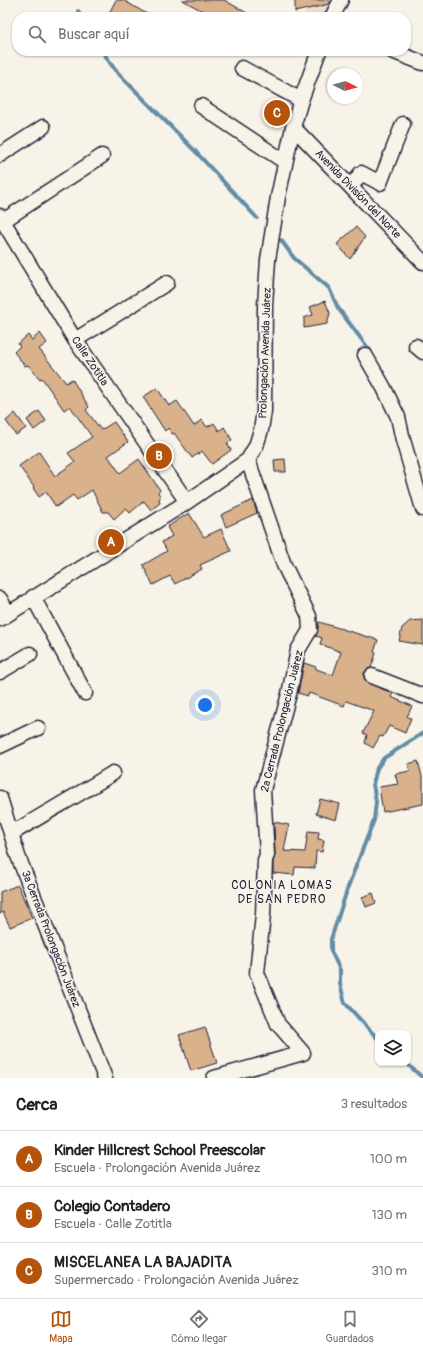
<!DOCTYPE html>
<html lang="es">
<meta charset="utf-8">
<style>
:root{--surface:#fff;--page:#f2f2f2;--text:#202124;--muted:#757577;--line:#e0e0e0;--accent:#b45309}
body{margin:0;font-family:Pangolin,sans-serif;background:var(--page);color:var(--text)}
.controls{position:absolute;right:12px;bottom:12px;display:grid;overflow:hidden;border-radius:8px;box-shadow:0 1px 3px #0004}
.controls button{width:36px;height:36px;display:grid;place-items:center;padding:0;border:0;border-bottom:1px solid var(--line);background:var(--surface);color:var(--text);font:20px sans-serif}
.compass{position:absolute;left:327px;top:68px;width:36px;height:36px;border-radius:50%;background:var(--surface);box-shadow:0 1px 3px #0004;rotate:95deg}
.you{position:absolute;left:205px;top:705px;width:14px;height:14px;margin:-10px;border:3px solid #fff;border-radius:50%;background:#1a73e8;box-shadow:0 0 0 6px #1a73e833}
.badge{display:grid;place-items:center;width:26px;height:26px;border-radius:50%;background:var(--accent);color:#fff;font-size:13px;font-weight:700}
.pin{position:absolute;translate:-50% -50%;border:2px solid #fff;box-shadow:0 1px 4px #0006}
.list{margin:0;padding:0;list-style:none}
h2{display:flex;justify-content:space-between;align-items:center;height:52px;margin:0;padding:0 16px;font-size:17px}
h2 small{font-size:13px;font-weight:400;color:var(--muted)}
.list li{display:grid;grid-template-columns:26px 1fr auto;gap:12px;align-items:center;box-sizing:border-box;height:56px;padding:0 16px;border-top:1px solid var(--line)}
.list b{display:block;font-size:15px;white-space:nowrap}
.list p{margin:0;font-size:13px;white-space:nowrap;color:var(--muted)}
.list em{font-size:13px;font-style:normal;color:var(--muted)}
.icon{flex:none;width:22px;height:22px;fill:none;stroke:currentColor;stroke-width:2;stroke-linecap:round;stroke-linejoin:round}
.map{position:relative;flex:none;width:423px;height:1078px;overflow:hidden}
.search{position:absolute;background:var(--surface);box-shadow:0 1px 3px #0004;left:12px;right:12px;top:12px;height:44px;display:flex;align-items:center;gap:10px;box-sizing:border-box;padding:0 14px;border-radius:16px;color:var(--muted);font-size:15px}
.sheet{height:220px;background:var(--surface)}
nav{display:flex;justify-content:space-around;align-items:center;box-sizing:border-box;height:56px;border-top:1px solid var(--line);background:var(--surface);font-size:11px;color:var(--muted)}
nav a{display:grid;justify-items:center;gap:2px}
nav .on{color:var(--accent)}
.map>svg:first-child{display:block}
.built{fill:#eedfcc}
.lines{fill:none;stroke-linecap:round;stroke-linejoin:round}
.stream{stroke:#628da7;stroke-width:4}
.building{fill:#d9b18a;stroke:#22223b}
.minor-casing{stroke:#22223b;stroke-width:17}
.minor{stroke:#f7f3e8;stroke-width:14}
.labels{text-anchor:middle;dominant-baseline:central;stroke-width:3;stroke-linejoin:round;paint-order:stroke}
.street-label{font-size:11px;fill:#22223b;stroke:#f7f3e8}
.neighbourhood-label{font-size:12px;letter-spacing:1px;fill:#22223b;stroke:#f7f3e8}
</style>
<div class="map">
<svg width="423" height="1078" viewBox="0 0 423 1078">
<rect width="100%" height="100%" fill="#f7f3e8"/>
<filter id="ink" filterUnits="userSpaceOnUse"><feTurbulence type="fractalNoise" baseFrequency=".025" numOctaves="2"/><feDisplacementMap in="SourceGraphic" scale="8" xChannelSelector="R" yChannelSelector="G"/><feConvolveMatrix kernelMatrix="1 2 1 2 8 2 1 2 1" color-interpolation-filters="sRGB"/></filter>
<g filter="url(#ink)">
<path class="built" d="M 310,0 L 336,0 L 331,17 L 308,17 L 304,15 Z"/>
<g class="lines">
<path class="stream" d="M 78,11 L 81,17
M 102,51 L 115,70 L 196,152 L 257,218
M 281,240 L 294,258 L 329,288 L 338,308 L 371,352
M 378,1039 L 345,1003 L 340,984 L 340,970 L 331,951 L 331,939 L 349,884 L 374,820 L 376,802 L 373,784 L 377,768 L 384,758 L 423,733
M 406,1063 L 423,1078"/>
</g>
<path class="building" d="M 116,0 L 123,0 L 152,17 L 107,17 Z
M 182,0 L 224,0 L 254,17 L 214,17 Z
M 295,0 L 329,0 L 329,4 L 295,12 Z
M 356,227 L 365,237 L 350,259 L 337,244 Z
M 325,301 L 330,313 L 327,324 L 304,328 L 304,318 L 313,315 L 310,307 Z
M 40,333 L 47,343 L 39,349 L 66,383 L 72,379 L 89,407 L 86,410 L 101,430 L 114,422 L 128,442 L 108,456 L 120,473 L 139,459 L 160,490 L 158,493 L 161,496 L 159,499 L 160,503 L 151,510 L 144,501 L 130,513 L 126,508 L 114,519 L 108,512 L 103,512 L 92,490 L 77,500 L 73,495 L 56,507 L 46,492 L 39,497 L 33,488 L 34,487 L 19,466 L 39,452 L 55,476 L 75,462 L 68,453 L 92,437 L 70,406 L 64,410 L 42,378 L 40,379 L 28,365 L 25,366 L 14,352 L 20,346 L 18,344 L 28,335 L 32,340 Z
M 157,388 L 169,406 L 177,401 L 194,426 L 202,420 L 207,427 L 214,423 L 219,431 L 224,427 L 232,440 L 227,443 L 231,450 L 212,464 L 202,451 L 192,458 L 174,433 L 172,434 L 168,428 L 165,431 L 143,397 Z
M 39,411 L 46,421 L 34,430 L 27,420 Z
M 15,413 L 26,428 L 16,435 L 6,421 Z
M 285,459 L 286,472 L 275,472 L 274,460 Z
M 253,500 L 257,513 L 226,527 L 221,515 Z
M 189,513 L 204,537 L 221,529 L 231,551 L 200,565 L 202,569 L 175,584 L 170,576 L 153,585 L 143,565 L 167,551 L 162,542 L 172,536 L 167,527 Z
M 423,620 L 423,645 L 399,641 L 402,628 L 410,621 Z
M 319,622 L 378,640 L 374,652 L 376,653 L 371,668 L 367,669 L 364,673 L 364,678 L 369,684 L 393,693 L 391,697 L 412,706 L 407,717 L 411,718 L 405,733 L 389,726 L 383,737 L 380,736 L 373,748 L 365,743 L 367,735 L 363,733 L 374,711 L 346,701 L 344,706 L 309,693 L 308,696 L 298,693 L 304,663 L 316,667 L 316,669 L 333,675 L 341,652 L 320,644 L 322,638 L 316,636 Z
M 418,761 L 423,780 L 423,804 L 383,812 L 379,787 L 398,784 L 395,774 L 410,771 L 408,764 Z
M 320,799 L 340,804 L 336,820 L 316,814 Z
M 274,822 L 289,825 L 284,851 L 305,852 L 308,831 L 319,832 L 318,839 L 324,840 L 322,852 L 316,851 L 315,868 L 295,867 L 294,875 L 273,873 L 273,862 L 275,854 Z
M 18,885 L 32,918 L 10,927 L 3,912 L 0,914 L 0,892 Z
M 373,893 L 376,903 L 366,907 L 362,897 Z
M 205,1027 L 217,1063 L 191,1071 L 179,1035 Z"/>
<g class="lines">
<defs>
<path id="minor" d="M 332,17 L 341,0
M 392,51 L 423,63
M 242,68 L 301,100
M 201,106 L 285,162
M 293,127 L 423,262
M 0,155 L 43,127
M 351,187 L 361,173 L 380,183 L 403,124
M 0,216 L 75,340 L 187,502
M 3,221 L 102,156
M 75,340 L 167,283
M 416,346 L 423,352
M 365,355 L 384,388 L 398,417 L 403,440 L 423,509
M 33,597 L 85,693
M 0,599 L 8,613
M 0,619 L 187,502 L 248,460 L 256,446 L 261,430 L 264,411 L 265,305 L 268,260 L 278,197 L 293,127 L 301,100 L 319,51
M 0,672 L 30,654
M 372,676 L 423,696
M 0,746 L 38,728
M 0,798 L 18,856 L 105,1078
M 11,834 C 45,813 80,794 113,773
M 214,1078 L 303,1053 L 278,1024 L 257,973 L 263,915 L 265,860 L 267,855 L 263,790 L 289,694 L 298,650 L 310,630 L 309,616 L 284,565 L 248,460"/>
</defs>
<use href="#minor" class="minor-casing"/>
<use href="#minor" class="minor"/>
</g>
</g>
<g class="labels">
<g class="street-label">
<text transform="translate(358 194) rotate(46)">Avenida División del Norte</text>
<text transform="translate(265 353) rotate(-88)">Prolongación Avenida Juárez</text>
<text transform="translate(90 361) rotate(56)">Calle Zotitla</text>
<text transform="translate(282 721) rotate(-76)">2a Cerrada Prolongación Juárez</text>
<text transform="translate(51 939) rotate(69)">3a Cerrada Prolongación Juárez</text>
</g>
<g class="neighbourhood-label">
<text x="282" y="885">COLONIA LOMAS<tspan x="282" dy="14">DE SAN PEDRO</tspan></text>
</g>
</g>
</svg>
<div class="controls">
<button><svg class="icon" aria-label="layers" viewBox="0 0 24 24"><path d="M12 4l9 5-9 5-9-5zM3 14l9 5 9-5"/></svg></button>
</div>
<svg class="compass" viewBox="-18 -18 36 36"><path d="M0-13l5 13h-10z" fill="#e53935"/><path d="M0 13l5-13h-10z" fill="#757577"/></svg>
<div class="you"></div>
<div class="pin badge" style="left:111px;top:542px">A</div>
<div class="pin badge" style="left:159px;top:456px">B</div>
<div class="pin badge" style="left:277px;top:113px">C</div>
<div class="search"><svg class="icon" aria-label="search" viewBox="0 0 24 24"><circle cx="10" cy="10" r="6"/><path d="M15 15l6 6"/></svg>Buscar aquí</div>
</div>
<section class="sheet">
<h2>Cerca<small>3 resultados</small></h2>
<ul class="list">
<li><span class="badge">A</span><div><b>Kinder Hillcrest School Preescolar</b><p>Escuela · Prolongación Avenida Juárez</p></div><em>100 m</em></li>
<li><span class="badge">B</span><div><b>Colegio Contadero</b><p>Escuela · Calle Zotitla</p></div><em>130 m</em></li>
<li><span class="badge">C</span><div><b>MISCELANEA LA BAJADITA</b><p>Supermercado · Prolongación Avenida Juárez</p></div><em>310 m</em></li>
</ul>
</section>
<nav>
<a class="on"><svg class="icon" aria-label="map" viewBox="0 0 24 24"><path d="M3 6l6-2 6 2 6-2v14l-6 2-6-2-6 2zM9 4v14M15 6v14"/></svg>Mapa</a>
<a><svg class="icon" aria-label="directions" viewBox="0 0 24 24"><path d="M12 3l9 9-9 9-9-9zM9 14v-3h6M13 9l2 2-2 2"/></svg>Cómo llegar</a>
<a><svg class="icon" aria-label="saved" viewBox="0 0 24 24"><path d="M7 4h10v16l-5-4-5 4z"/></svg>Guardados</a>
</nav>
